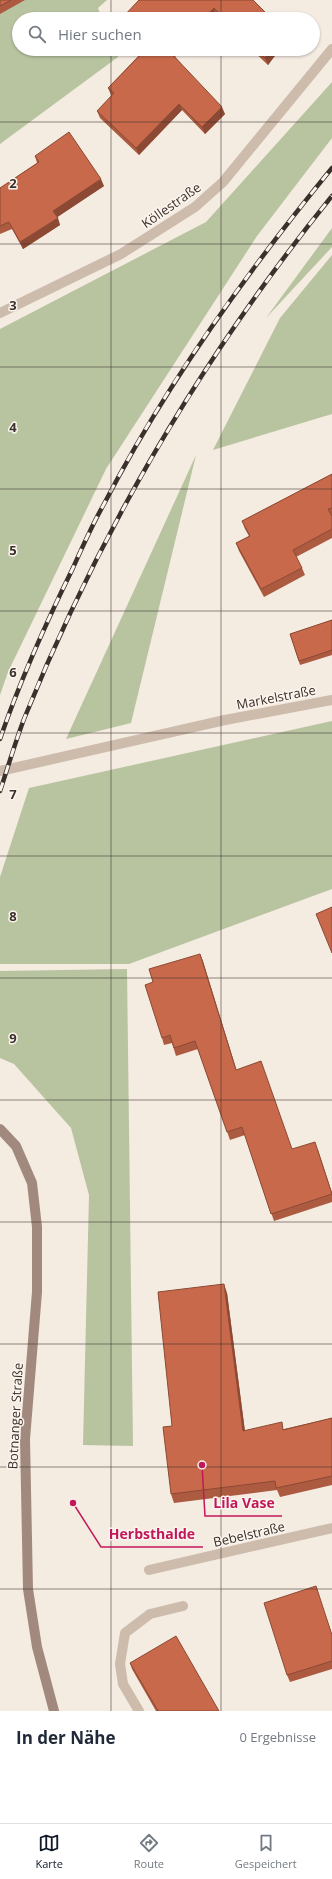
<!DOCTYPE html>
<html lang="de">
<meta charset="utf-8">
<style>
:root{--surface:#fff;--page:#f2f2f3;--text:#1f2937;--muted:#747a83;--line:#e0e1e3;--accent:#111827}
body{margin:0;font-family:"Open Sans",sans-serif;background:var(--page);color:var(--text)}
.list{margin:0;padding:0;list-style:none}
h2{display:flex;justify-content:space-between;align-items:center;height:52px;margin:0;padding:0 16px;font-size:17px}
h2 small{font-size:13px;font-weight:400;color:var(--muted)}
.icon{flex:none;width:22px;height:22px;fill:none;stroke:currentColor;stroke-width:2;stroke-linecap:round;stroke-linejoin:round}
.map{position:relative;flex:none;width:332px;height:1711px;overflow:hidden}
.search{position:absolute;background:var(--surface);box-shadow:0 1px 3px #0004;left:12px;right:12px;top:12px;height:44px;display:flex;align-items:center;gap:10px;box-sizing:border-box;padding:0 14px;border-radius:22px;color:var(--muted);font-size:15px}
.sheet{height:112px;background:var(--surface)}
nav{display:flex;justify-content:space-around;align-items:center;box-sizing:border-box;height:56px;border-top:1px solid var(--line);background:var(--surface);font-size:11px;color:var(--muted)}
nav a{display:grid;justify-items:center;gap:2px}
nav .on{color:var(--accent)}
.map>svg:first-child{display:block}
.green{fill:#b8c4a0}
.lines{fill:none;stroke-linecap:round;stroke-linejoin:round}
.lane{stroke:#cdbbac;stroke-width:10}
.street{stroke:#cdbbac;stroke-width:10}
.secondary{stroke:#a18a7d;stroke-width:10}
.rail-casing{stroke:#3b302b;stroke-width:4.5}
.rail{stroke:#fbf5ee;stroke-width:3;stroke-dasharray:9;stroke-linecap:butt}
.wall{fill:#ac5a40}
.shaded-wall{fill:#8c4a34}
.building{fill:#c8694b;stroke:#8c4a34}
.grid{fill:none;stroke:#3b302b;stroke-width:1;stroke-opacity:0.55}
.labels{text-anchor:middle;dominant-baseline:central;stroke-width:3;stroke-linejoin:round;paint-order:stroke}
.street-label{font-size:13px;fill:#3b302b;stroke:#fbf5ee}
.grid-label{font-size:13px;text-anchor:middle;font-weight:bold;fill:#3b302b;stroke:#fbf5ee;stroke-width:3;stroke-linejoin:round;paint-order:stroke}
.leader{fill:none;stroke:#c2185b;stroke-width:1.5}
.callout-dot{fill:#c2185b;stroke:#fbf5ee;stroke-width:1.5}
.callout-label{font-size:14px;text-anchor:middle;font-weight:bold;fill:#c2185b;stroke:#fbf5ee;stroke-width:3;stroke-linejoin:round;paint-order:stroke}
</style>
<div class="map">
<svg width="332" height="1711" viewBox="0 0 332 1711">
<rect width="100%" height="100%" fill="#f4ebe1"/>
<path class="green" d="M 0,0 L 107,0 L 98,8 L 102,19 L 19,19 L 19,49 L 114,49 L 118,57 L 0,144 Z
M 332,82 L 332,138 L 257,236 L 106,469 L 8,672 L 0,695 L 0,329 L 206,222 Z
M 332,228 L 332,247 L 266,318 Z
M 332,255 L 332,414 L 213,450 L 280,318 Z
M 196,455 L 131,723 L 66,739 Z
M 332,721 L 332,889 L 129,964 L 0,964 L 0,877 L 29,788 Z
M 127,969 L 133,1446 L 83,1445 L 89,1195 L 71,1128 L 14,1064 L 0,1058 L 0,971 Z"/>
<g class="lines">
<path class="lane" d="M 0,771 L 225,720
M 139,1711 L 123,1684 L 120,1664 L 125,1633 L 150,1614 L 183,1606"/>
<path class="street" d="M 0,313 L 121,254 L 195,207 L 223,182 L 332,49
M 225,720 L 332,700
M 149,1570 L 332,1528"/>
<path class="secondary" d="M 0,1129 L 16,1146 L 32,1183 L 37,1227 L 37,1292 L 25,1439 L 28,1589 L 37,1647 L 54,1711"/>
<defs>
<path id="rail" d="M 0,739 C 20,681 45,625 72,570 C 82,548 92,525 104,504 C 166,384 246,273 332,168
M 0,791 C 8,767 15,743 24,719 C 100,531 204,354 332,196"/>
</defs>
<use href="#rail" class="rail-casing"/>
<use href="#rail" class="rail"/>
</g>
<path class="wall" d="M 0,0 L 25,0 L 0,14 Z
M 253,0 L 272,19 L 220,19 L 216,15 L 212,19 L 121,19 Z
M 143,49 L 182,49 L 175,57 L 225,114 L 205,134 L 182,110 L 139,155 L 100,118 L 97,111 L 112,96 L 111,95 L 108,88 L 144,50 Z
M 251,49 L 280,49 L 268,65 Z
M 35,156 L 104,186 L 57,217 L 60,225 L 23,249 L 12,229 L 0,234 L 0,188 L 37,163 Z
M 332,474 L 332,538 L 296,557 L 302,568 L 305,575 L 264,597 L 239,551 L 236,543 L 249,536 L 245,529 L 242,521 Z
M 332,620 L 332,655 L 300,665 L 290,634 Z
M 200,954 L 236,1070 L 292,1149 L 318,1150 L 332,1193 L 332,1202 L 274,1221 L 245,1135 L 230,1140 L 198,1049 L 176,1056 L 172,1043 L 164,1045 L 162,1038 L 153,982 Z
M 227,1293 L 245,1431 L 284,1429 L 332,1418 L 332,1485 L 280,1497 L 277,1490 L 174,1503 L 171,1494 L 172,1426 Z
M 332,1634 L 332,1669 L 290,1682 L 287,1675 Z
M 130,1663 L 219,1711 L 156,1711 L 132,1669 Z"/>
<path class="shaded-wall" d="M 214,8 L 216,15 L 212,19 L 203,19 Z
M 173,49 L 182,49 L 172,59 L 170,52 Z
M 272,49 L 280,49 L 268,65 L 265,58 Z
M 179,104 L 182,110 L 139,155 L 136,148 Z
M 222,107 L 225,114 L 205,134 L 202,127 Z
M 101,179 L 104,186 L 56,218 L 53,211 Z
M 58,218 L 60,225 L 23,249 L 20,242 Z
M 200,954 L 203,961 L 239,1078 L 236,1070 Z
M 224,1284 L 227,1293 L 246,1440 L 243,1431 Z"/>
<path class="building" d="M 0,0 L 11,0 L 0,6 Z
M 139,0 L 253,0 L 272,19 L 225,19 L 214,8 L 203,19 L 121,19 Z
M 146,49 L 173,49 L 170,52 L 222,107 L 202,127 L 179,104 L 136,148 L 97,111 L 114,93 L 108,88 Z
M 256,49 L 272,49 L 265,58 Z
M 69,132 L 101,179 L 53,211 L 58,218 L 20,242 L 9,222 L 0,226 L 0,188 L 39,162 L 35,156 Z
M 332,474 L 332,508 L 328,509 L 332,516 L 332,529 L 293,550 L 302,568 L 261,589 L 236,543 L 250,536 L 242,521 Z
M 332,620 L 332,650 L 299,661 L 290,634 Z
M 332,907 L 332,953 L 316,914 Z
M 200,954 L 236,1070 L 261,1061 L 292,1149 L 315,1142 L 332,1194 L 271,1214 L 242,1127 L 227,1132 L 195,1041 L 174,1048 L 170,1035 L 162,1038 L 145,985 L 153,982 L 149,969 Z
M 224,1284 L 243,1431 L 282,1422 L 283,1430 L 332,1418 L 332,1476 L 276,1488 L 275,1481 L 171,1494 L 163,1427 L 172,1426 L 158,1292 Z
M 316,1586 L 332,1635 L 332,1661 L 287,1675 L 264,1603 Z
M 176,1636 L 219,1711 L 158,1711 L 130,1663 Z"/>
<path class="grid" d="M 111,0 L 111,19M 221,0 L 221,19M 111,49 L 111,1711M 221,49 L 221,1711M 0,122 L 332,122M 0,244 L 332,244M 0,367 L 332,367M 0,489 L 332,489M 0,611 L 332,611M 0,733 L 332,733M 0,856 L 332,856M 0,978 L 332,978M 0,1100 L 332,1100M 0,1222 L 332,1222M 0,1344 L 332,1344M 0,1467 L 332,1467M 0,1589 L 332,1589"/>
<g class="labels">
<g class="street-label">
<text transform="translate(171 205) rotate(-35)">Köllestraße</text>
<text transform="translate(276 697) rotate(-11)">Markelstraße</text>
<text transform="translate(15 1416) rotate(-87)">Botnanger Straße</text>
<text transform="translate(249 1534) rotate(-13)">Bebelstraße</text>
</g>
</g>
<g class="grid-label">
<text x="13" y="188">2</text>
<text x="13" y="310">3</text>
<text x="13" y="432">4</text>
<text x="13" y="555">5</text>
<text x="13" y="677">6</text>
<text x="13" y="799">7</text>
<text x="13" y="921">8</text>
<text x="13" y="1043">9</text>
</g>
<path class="leader" d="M202 1465L205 1516H282M73 1503L101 1547H203"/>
<g class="callout-dot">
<circle cx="202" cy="1465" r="4"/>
<circle cx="73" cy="1503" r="4"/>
</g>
<g class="callout-label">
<text x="244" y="1508">Lila Vase</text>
<text x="152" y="1539">Herbsthalde</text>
</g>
</svg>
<div class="search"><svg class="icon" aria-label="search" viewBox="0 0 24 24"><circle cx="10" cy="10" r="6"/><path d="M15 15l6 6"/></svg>Hier suchen</div>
</div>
<section class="sheet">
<h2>In der Nähe<small>0 Ergebnisse</small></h2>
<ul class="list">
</ul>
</section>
<nav>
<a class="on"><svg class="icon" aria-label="map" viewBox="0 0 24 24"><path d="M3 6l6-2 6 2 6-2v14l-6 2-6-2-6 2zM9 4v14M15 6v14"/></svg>Karte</a>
<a><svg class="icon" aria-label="directions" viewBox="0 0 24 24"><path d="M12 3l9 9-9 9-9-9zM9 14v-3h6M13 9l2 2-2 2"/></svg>Route</a>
<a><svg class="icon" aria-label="saved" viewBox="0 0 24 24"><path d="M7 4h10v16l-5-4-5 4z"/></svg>Gespeichert</a>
</nav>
